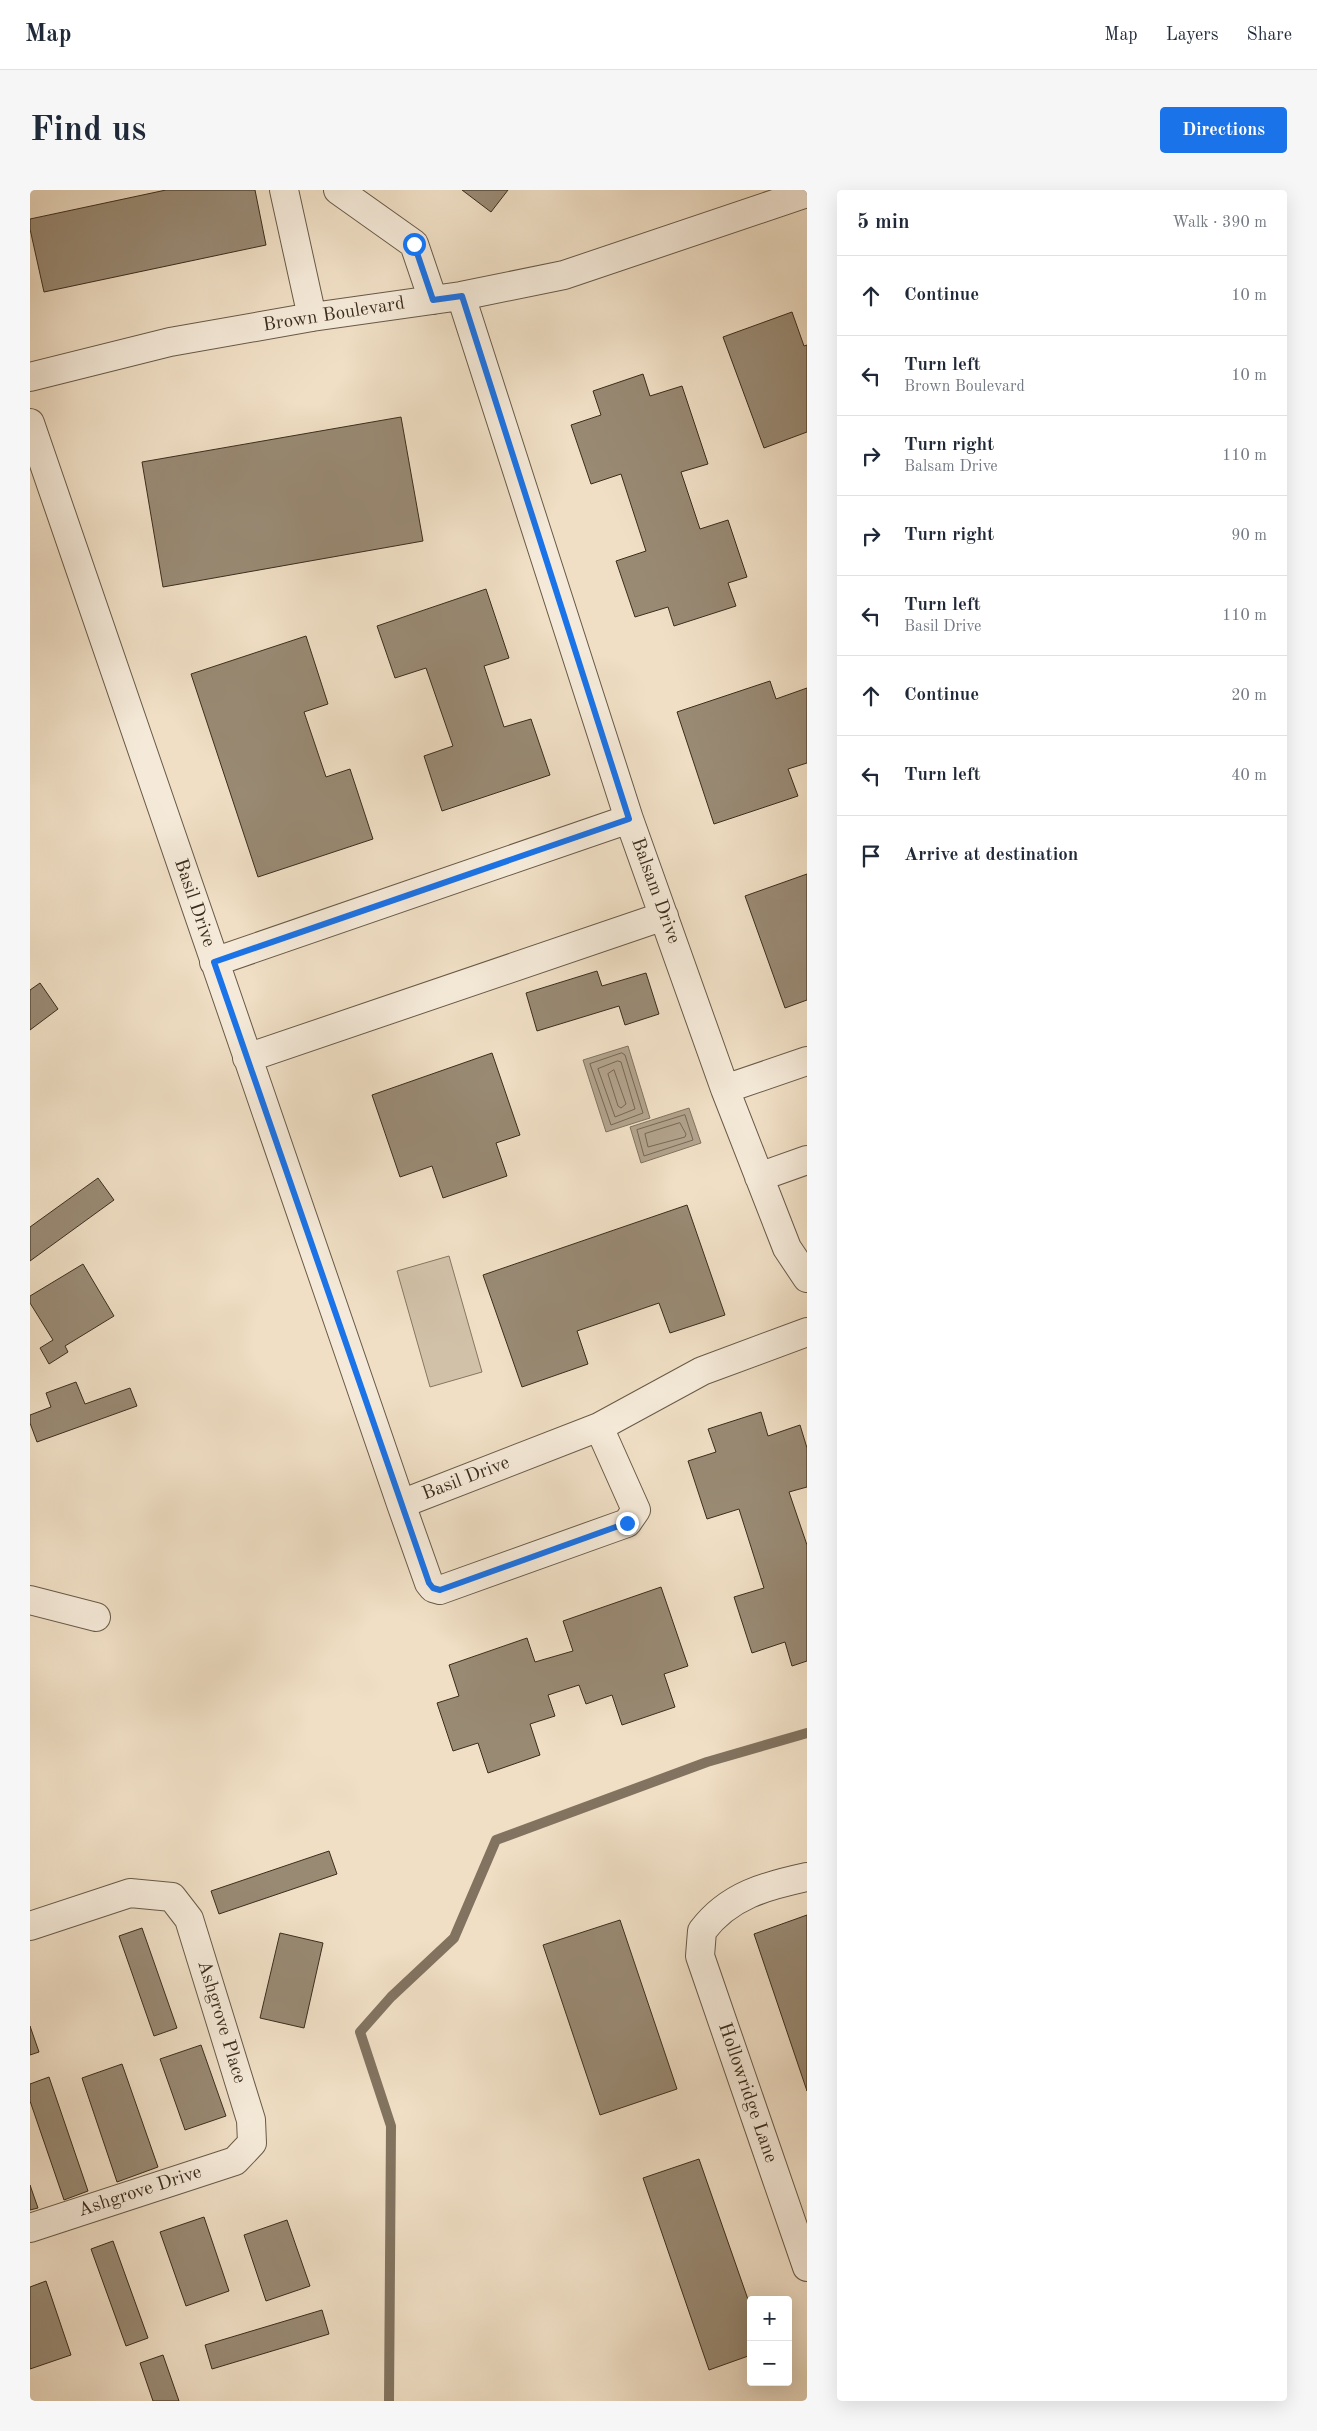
<!DOCTYPE html>
<meta charset="utf-8">
<style>
:root{--surface:#fff;--page:#f6f6f7;--text:#1f2937;--muted:#747a83;--line:#e0e1e3;--accent:#1a73e8}
body{margin:0;font-family:"Old Standard TT",serif;background:var(--page);color:var(--text)}
.controls{position:absolute;right:15px;bottom:15px;display:grid;overflow:hidden;border-radius:5px;box-shadow:0 5px 20px #0002}
.controls button{width:45px;height:45px;display:grid;place-items:center;padding:0;border:0;border-bottom:1px solid var(--line);background:var(--surface);color:var(--text);font:25px sans-serif}
.stop{position:absolute;width:15px;height:15px;margin:-11px;border:4px solid #1a73e8;border-radius:50%;background:#fff}
.stop.end{background:#1a73e8;border-color:#fff;box-shadow:0 1px 5px #0008}
.list{margin:0;padding:0;list-style:none}
h2{display:flex;justify-content:space-between;align-items:center;height:65px;margin:0;padding:0 20px;font-size:21px}
h2 small{font-size:16px;font-weight:400;color:var(--muted)}
.list li{display:grid;grid-template-columns:32px 1fr auto;gap:15px;align-items:center;box-sizing:border-box;height:80px;padding:0 20px;border-top:1px solid var(--line)}
.list b{display:block;font-size:19px;white-space:nowrap}
.list p{margin:0;font-size:16px;white-space:nowrap;color:var(--muted)}
.list em{font-size:16px;font-style:normal;color:var(--muted)}
.icon{flex:none;width:28px;height:28px;fill:none;stroke:currentColor;stroke-width:2;stroke-linecap:round;stroke-linejoin:round}
.map{position:relative;flex:none;width:777px;height:2211px;overflow:hidden;border-radius:5px}
header{display:flex;align-items:center;gap:30px;box-sizing:border-box;height:70px;padding:0 25px;background:var(--surface);border-bottom:1px solid var(--line)}
header strong{font-size:24px}
nav{display:flex;gap:28px;margin-inline-start:auto;font-size:18px}
.intro{display:flex;align-items:center;justify-content:space-between;box-sizing:border-box;height:120px;padding:0 30px}
h1{margin:0;font-size:35px}
.button{padding:12px 22px;border-radius:5px;background:var(--accent);color:#fff;font-size:18px;font-weight:700}
main{display:flex;gap:30px;padding:0 30px}
aside{flex:1;background:var(--surface);border-radius:5px;box-shadow:0 5px 20px #0002}
.map>svg:first-child{display:block}
.green{fill:#d1c1a8;stroke:#867762}
.water{fill:#b2a28c;stroke:#827360}
.lines{fill:none;stroke-linecap:round;stroke-linejoin:round}
.shore{stroke:#766854;stroke-width:1}
.stream{stroke:#827360;stroke-width:10}
.building{fill:#998a74;stroke:#3b2d1d}
.minor-casing{stroke:#685a47;stroke-width:30}
.minor{stroke:#f5ead9;stroke-width:28}
.route{stroke:#1a73e8;stroke-width:6}
.labels{text-anchor:middle;dominant-baseline:central;stroke-width:4;stroke-linejoin:round;paint-order:stroke}
.street-label{font-size:19px;fill:#3b2d1d;stroke:#f5ead9}
</style>
<header>
<strong>Map</strong>
<nav><a>Map</a><a>Layers</a><a>Share</a></nav>
</header>
<div class="intro"><h1>Find us</h1><a class="button">Directions</a></div>
<main>
<div class="map">
<svg width="777" height="2211" viewBox="0 0 777 2211">
<rect width="100%" height="100%" fill="#f0dfc5"/>
<filter id="stains"><feTurbulence type="fractalNoise" baseFrequency=".004" numOctaves="4"/><feColorMatrix values="0 0 0 0 .2 0 0 0 0 .09 0 0 0 0 .02 0 0 0 .5 -.17"/></filter>
<radialGradient id="worn" r=".72"><stop offset=".6" stop-color="#630" stop-opacity="0"/><stop offset="1" stop-color="#630" stop-opacity=".3"/></radialGradient>
<path class="green" d="M 419,1066 L 452,1182 L 400,1197 L 367,1081 Z"/>
<path class="water" d="M 598,856 L 620,928 L 576,942 L 553,870 Z
M 659,918 L 671,953 L 611,973 L 600,937 Z"/>
<g class="lines">
<path class="shore" d="M 592,863 L 595,865 L 613,923 L 581,935 L 560,874 Z
M 588,871 L 591,872 L 605,919 L 585,927 L 568,879 Z
M 584,880 L 596,914 L 591,918 L 588,916 L 578,884 Z
M 655,925 L 663,950 L 614,966 L 607,940 Z
M 650,933 L 656,944 L 655,947 L 618,957 L 615,944 Z"/>
<path class="stream" d="M 359,2211 L 361,1936 L 330,1842 L 361,1807 L 424,1748 L 466,1650 L 677,1572 L 777,1543"/>
</g>
<path class="building" d="M 136,0 L 225,0 L 236,55 L 14,102 L 0,39 L 0,29 Z
M 432,0 L 478,0 L 461,22 Z
M 762,122 L 774,156 L 777,155 L 777,242 L 734,258 L 693,147 Z
M 613,184 L 620,206 L 652,196 L 678,274 L 651,282 L 670,339 L 698,330 L 717,387 L 698,393 L 706,416 L 644,436 L 638,417 L 605,427 L 586,371 L 616,361 L 591,284 L 561,294 L 541,235 L 571,225 L 563,201 Z
M 371,227 L 393,351 L 133,397 L 112,272 Z
M 456,399 L 479,468 L 454,476 L 474,537 L 501,529 L 520,585 L 412,621 L 394,566 L 423,556 L 396,478 L 365,488 L 347,436 Z
M 276,446 L 298,514 L 274,522 L 296,587 L 320,579 L 343,649 L 228,687 L 161,484 Z
M 740,491 L 746,509 L 777,498 L 777,573 L 758,579 L 768,606 L 684,634 L 647,522 Z
M 777,684 L 777,810 L 755,818 L 715,706 Z
M 567,781 L 572,796 L 616,783 L 629,824 L 595,835 L 589,816 L 507,841 L 496,803 Z
M 10,793 L 28,819 L 0,840 L 0,800 Z
M 462,863 L 490,945 L 466,953 L 477,986 L 413,1008 L 402,976 L 370,987 L 342,905 Z
M 68,988 L 84,1010 L 0,1071 L 0,1037 Z
M 657,1015 L 695,1125 L 640,1143 L 629,1113 L 547,1141 L 558,1174 L 492,1197 L 453,1085 Z
M 53,1074 L 84,1126 L 35,1156 L 38,1162 L 19,1174 L 10,1158 L 23,1150 L 0,1113 L 0,1106 Z
M 46,1192 L 55,1214 L 100,1198 L 107,1216 L 7,1252 L 0,1233 L 0,1225 L 21,1217 L 16,1203 Z
M 731,1222 L 738,1246 L 770,1235 L 777,1258 L 777,1297 L 759,1302 L 777,1355 L 777,1471 L 762,1476 L 755,1452 L 722,1463 L 704,1407 L 734,1398 L 709,1319 L 677,1329 L 658,1271 L 686,1262 L 678,1239 Z
M 631,1397 L 658,1476 L 634,1484 L 645,1517 L 592,1535 L 582,1505 L 556,1514 L 549,1495 L 518,1505 L 525,1526 L 500,1534 L 510,1565 L 458,1583 L 448,1553 L 423,1561 L 407,1513 L 429,1506 L 419,1475 L 497,1448 L 505,1472 L 543,1461 L 533,1431 Z
M 299,1661 L 307,1684 L 189,1724 L 181,1701 Z
M 777,1725 L 777,1901 L 724,1744 Z
M 590,1730 L 647,1899 L 570,1925 L 513,1755 Z
M 112,1738 L 147,1838 L 124,1846 L 89,1746 Z
M 250,1743 L 293,1753 L 274,1838 L 230,1828 Z
M 0,1836 L 9,1862 L 0,1865 Z
M 171,1855 L 196,1926 L 155,1940 L 130,1869 Z
M 92,1874 L 128,1977 L 87,1992 L 52,1888 Z
M 19,1887 L 58,2001 L 34,2010 L 0,1911 L 0,1894 Z
M 669,1969 L 721,2118 L 721,2165 L 679,2180 L 613,1988 Z
M 0,1995 L 8,2018 L 0,2020 Z
M 174,2027 L 199,2101 L 156,2116 L 130,2042 Z
M 257,2030 L 280,2096 L 236,2111 L 214,2045 Z
M 83,2051 L 118,2148 L 96,2156 L 61,2059 Z
M 16,2091 L 41,2165 L 0,2179 L 0,2097 Z
M 292,2120 L 299,2144 L 182,2179 L 175,2155 Z
M 133,2165 L 149,2211 L 123,2211 L 110,2173 Z"/>
<g class="lines">
<defs>
<path id="minor" d="M 254,0 L 282,127
M 308,0 L 384,54 L 403,110
M 431,106 L 599,629 L 695,899 L 757,1058 L 777,1088
M 0,187 L 140,152 L 282,127 L 431,106 L 534,85 L 777,3
M 0,233 L 371,1314 L 569,1237 L 672,1181 L 777,1142
M 184,772 L 599,629
M 217,868 L 634,726
M 695,899 L 777,871
M 729,987 L 777,970
M 371,1314 L 399,1393 L 403,1398 L 410,1400 L 597,1333 L 606,1320 L 569,1237
M 0,1410 L 66,1427
M 777,1687 C 736,1696 699,1705 672,1741 L 670,1766 L 777,2077
M 0,1736 L 100,1703 L 142,1707 L 159,1729 L 221,1930 L 222,1953 L 205,1971 L 0,2038"/>
</defs>
<use href="#minor" class="minor-casing"/>
<use href="#minor" class="minor"/>
</g>
<g class="lines">
<path class="route" d="M 384,54 L 403,110 L 432,106 L 599,629 L 184,772 L 399,1393 L 403,1398 L 410,1400 L 597,1333"/>
</g>
<g class="labels">
<g class="street-label">
<text transform="translate(304 125) rotate(-9)">Brown Boulevard</text>
<text transform="translate(625 701) rotate(70)">Balsam Drive</text>
<text transform="translate(164 713) rotate(71)">Basil Drive</text>
<text transform="translate(436 1289) rotate(-21)">Basil Drive</text>
<text transform="translate(191 1832) rotate(73)">Ashgrove Place</text>
<text transform="translate(717 1903) rotate(71)">Hollowridge Lane</text>
<text transform="translate(110 2002) rotate(-18)">Ashgrove Drive</text>
</g>
</g>
<rect width="100%" height="100%" filter="url(#stains)"/>
<rect width="100%" height="100%" fill="url(#worn)"/>
</svg>
<div class="controls">
<button>+</button>
<button>−</button>
</div>
<div class="stop" style="left:384px;top:54px"></div>
<div class="stop end" style="left:597px;top:1333px"></div>
</div>
<aside>
<h2>5 min<small>Walk · 390 m</small></h2>
<ul class="list">
<li><svg class="icon" aria-label="ahead" viewBox="0 0 24 24"><path d="M12 20V5M6 11l6-6 6 6"/></svg><div><b>Continue</b></div><em>10 m</em></li>
<li><svg class="icon" aria-label="left" viewBox="0 0 24 24"><path d="M17 20v-9H6M10 6l-5 5 5 5"/></svg><div><b>Turn left</b><p>Brown Boulevard</p></div><em>10 m</em></li>
<li><svg class="icon" aria-label="right" viewBox="0 0 24 24"><path d="M7 20v-9h11M14 6l5 5-5 5"/></svg><div><b>Turn right</b><p>Balsam Drive</p></div><em>110 m</em></li>
<li><svg class="icon" aria-label="right" viewBox="0 0 24 24"><path d="M7 20v-9h11M14 6l5 5-5 5"/></svg><div><b>Turn right</b></div><em>90 m</em></li>
<li><svg class="icon" aria-label="left" viewBox="0 0 24 24"><path d="M17 20v-9H6M10 6l-5 5 5 5"/></svg><div><b>Turn left</b><p>Basil Drive</p></div><em>110 m</em></li>
<li><svg class="icon" aria-label="ahead" viewBox="0 0 24 24"><path d="M12 20V5M6 11l6-6 6 6"/></svg><div><b>Continue</b></div><em>20 m</em></li>
<li><svg class="icon" aria-label="left" viewBox="0 0 24 24"><path d="M17 20v-9H6M10 6l-5 5 5 5"/></svg><div><b>Turn left</b></div><em>40 m</em></li>
<li><svg class="icon" aria-label="arrive" viewBox="0 0 24 24"><path d="M6 21V4h12l-3 4 3 4H6"/></svg><div><b>Arrive at destination</b></div></li>
</ul>
</aside>
</main>
